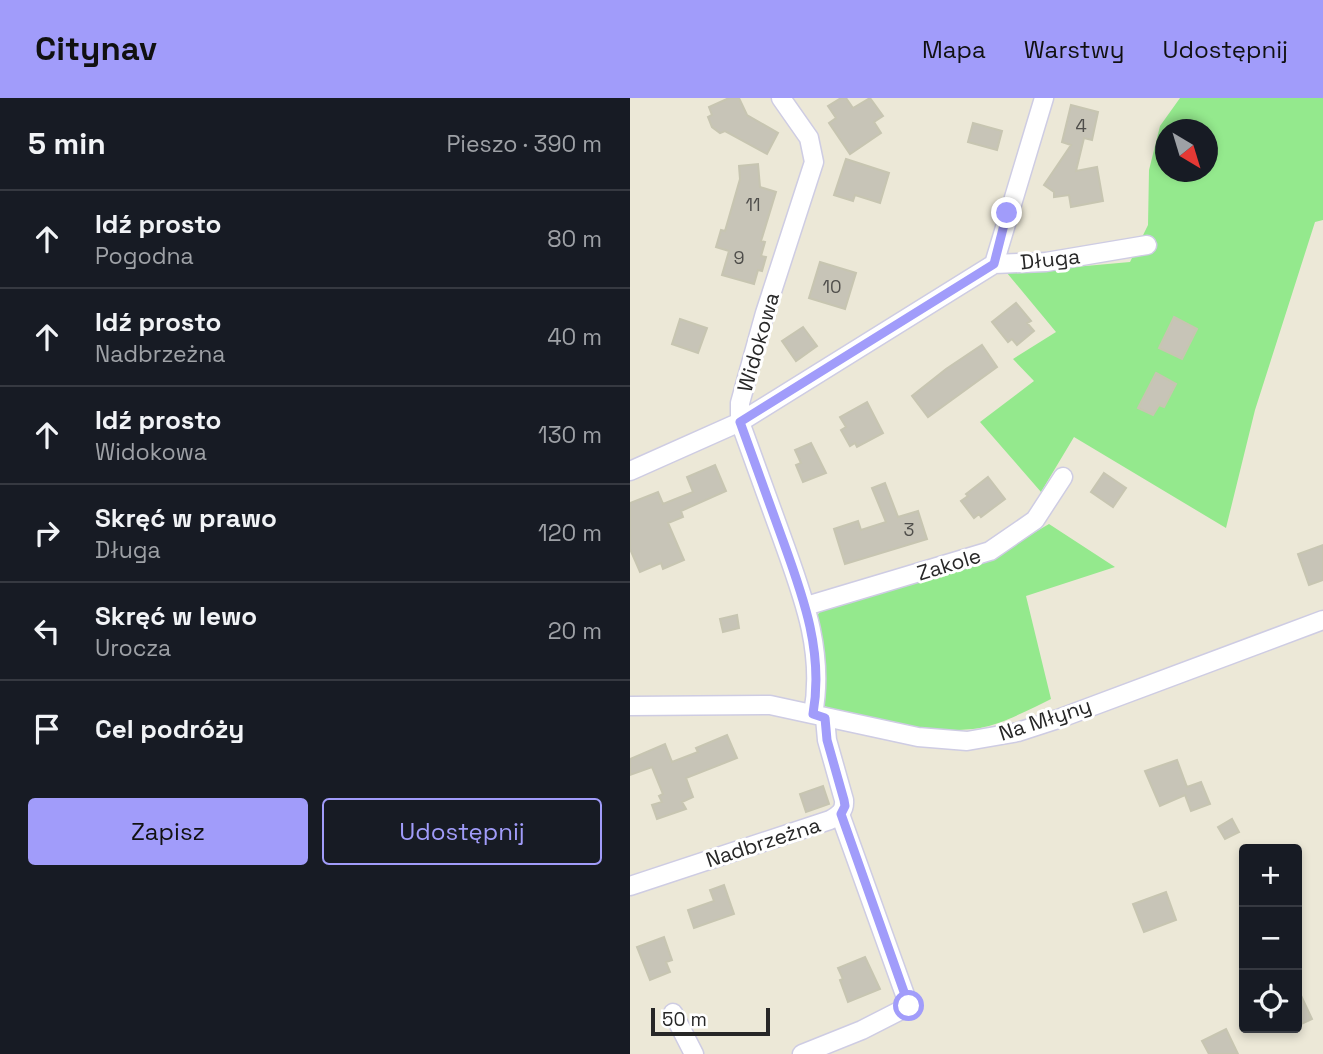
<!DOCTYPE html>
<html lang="pl">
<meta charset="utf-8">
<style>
:root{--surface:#171b24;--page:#242831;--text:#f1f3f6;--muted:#9ea1a6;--line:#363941;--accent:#a19cfa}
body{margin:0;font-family:"Space Grotesk",sans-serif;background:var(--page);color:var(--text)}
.controls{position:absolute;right:21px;bottom:21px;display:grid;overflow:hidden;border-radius:7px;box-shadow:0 4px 10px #0003}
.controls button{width:63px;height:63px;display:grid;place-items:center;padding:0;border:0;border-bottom:2px solid var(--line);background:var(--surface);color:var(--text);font:35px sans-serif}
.compass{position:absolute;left:525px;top:21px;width:63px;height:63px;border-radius:50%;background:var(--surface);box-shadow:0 4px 10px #0003;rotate:142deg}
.scale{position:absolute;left:21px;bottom:18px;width:119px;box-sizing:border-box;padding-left:7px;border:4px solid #272727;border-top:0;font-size:19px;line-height:24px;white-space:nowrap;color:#272727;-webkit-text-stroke:5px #fff;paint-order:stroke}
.stop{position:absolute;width:21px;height:21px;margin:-16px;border:5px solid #a19cfa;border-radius:50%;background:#fff}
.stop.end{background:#a19cfa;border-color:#fff;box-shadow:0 2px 7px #0008}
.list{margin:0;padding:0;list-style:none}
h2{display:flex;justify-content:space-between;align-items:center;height:91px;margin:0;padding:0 28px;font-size:30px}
h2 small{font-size:23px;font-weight:400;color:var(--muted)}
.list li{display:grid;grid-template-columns:46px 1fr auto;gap:21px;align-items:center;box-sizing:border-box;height:98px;padding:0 28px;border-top:2px solid var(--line)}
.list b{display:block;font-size:26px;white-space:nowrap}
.list p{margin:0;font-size:23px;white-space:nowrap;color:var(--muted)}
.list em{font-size:23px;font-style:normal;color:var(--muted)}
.actions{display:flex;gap:14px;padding:21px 28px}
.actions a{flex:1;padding:16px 0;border:2px solid var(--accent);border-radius:7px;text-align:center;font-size:24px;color:var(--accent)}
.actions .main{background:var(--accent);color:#111}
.icon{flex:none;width:38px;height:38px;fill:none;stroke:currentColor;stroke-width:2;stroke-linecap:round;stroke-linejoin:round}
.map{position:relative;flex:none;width:693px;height:956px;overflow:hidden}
header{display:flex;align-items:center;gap:42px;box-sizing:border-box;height:98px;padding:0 35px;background:var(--accent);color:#111}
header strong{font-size:33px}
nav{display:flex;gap:38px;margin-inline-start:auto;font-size:24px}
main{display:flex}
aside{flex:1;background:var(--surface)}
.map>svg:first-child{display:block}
.green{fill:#94e98d;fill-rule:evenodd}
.building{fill:#c7c4b7;stroke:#c7c5b1;stroke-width:2}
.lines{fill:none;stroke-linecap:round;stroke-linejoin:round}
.street-casing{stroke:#cecce3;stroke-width:21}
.street{stroke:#fff;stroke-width:18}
.route{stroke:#a19cfa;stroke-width:9}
.labels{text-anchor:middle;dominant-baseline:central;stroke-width:6;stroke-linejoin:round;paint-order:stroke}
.number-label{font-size:18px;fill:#4f4e4b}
.street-label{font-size:21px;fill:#272727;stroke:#fff}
</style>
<header>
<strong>Citynav</strong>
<nav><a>Mapa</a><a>Warstwy</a><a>Udostępnij</a></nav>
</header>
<main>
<aside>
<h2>5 min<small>Pieszo · 390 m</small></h2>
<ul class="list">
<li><svg class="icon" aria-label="ahead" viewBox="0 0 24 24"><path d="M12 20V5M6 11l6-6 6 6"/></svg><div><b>Idź prosto</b><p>Pogodna</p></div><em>80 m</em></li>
<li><svg class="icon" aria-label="ahead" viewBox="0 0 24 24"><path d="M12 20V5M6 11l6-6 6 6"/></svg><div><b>Idź prosto</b><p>Nadbrzeżna</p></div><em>40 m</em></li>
<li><svg class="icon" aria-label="ahead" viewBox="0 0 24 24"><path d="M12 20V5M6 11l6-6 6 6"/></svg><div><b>Idź prosto</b><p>Widokowa</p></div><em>130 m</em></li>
<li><svg class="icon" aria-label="right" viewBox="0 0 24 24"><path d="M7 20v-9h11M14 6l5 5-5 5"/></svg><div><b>Skręć w prawo</b><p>Długa</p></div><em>120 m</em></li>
<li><svg class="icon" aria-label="left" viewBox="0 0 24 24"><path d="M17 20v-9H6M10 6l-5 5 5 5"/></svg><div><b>Skręć w lewo</b><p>Urocza</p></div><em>20 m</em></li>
<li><svg class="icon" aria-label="arrive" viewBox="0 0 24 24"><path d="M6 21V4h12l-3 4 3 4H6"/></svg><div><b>Cel podróży</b></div></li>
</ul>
<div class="actions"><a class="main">Zapisz</a><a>Udostępnij</a></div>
</aside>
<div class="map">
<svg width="693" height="956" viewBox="0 0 693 956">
<rect width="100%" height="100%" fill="#ece8d7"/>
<path class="green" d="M 550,0 L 693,0 L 693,122 L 685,124 L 625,312 L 596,430 L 444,339 L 411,394 L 350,324 L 404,283 L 383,261 L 426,234 L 377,175 L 500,164 L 518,127 L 519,72 L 530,28 ZM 536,32 L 578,32 L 578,74 L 536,74 Z
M 419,426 L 485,469 L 396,498 L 421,601 C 401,611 372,626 350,630 C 297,638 241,621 190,607 L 184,523 L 194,507 L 373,453 Z"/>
<path class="building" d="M 99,0 L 109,0 L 117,17 L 148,35 L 137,56 L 95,33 L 90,35 L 82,29 L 78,19 L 82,17 L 79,9 Z
M 211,0 L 216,0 L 223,10 L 240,0 L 253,18 L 244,24 L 251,35 L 220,56 L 199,25 L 206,20 L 198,8 Z
M 441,7 L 468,14 L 462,42 L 454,40 L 446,73 L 467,69 L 473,103 L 441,109 L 439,97 L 424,99 L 424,94 L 414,87 L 441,47 L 432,44 Z
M 343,25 L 372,33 L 367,52 L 338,44 Z
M 216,61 L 259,75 L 250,105 L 225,97 L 223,103 L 204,97 Z
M 128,66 L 130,89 L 146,94 L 131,143 L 135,144 L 131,158 L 136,159 L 132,173 L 128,172 L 124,186 L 92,177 L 99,153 L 86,149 L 91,132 L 95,133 L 110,81 L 109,68 Z
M 190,164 L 226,175 L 215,211 L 179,200 Z
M 386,205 L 401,223 L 397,225 L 404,233 L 387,247 L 382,241 L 378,244 L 362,224 Z
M 544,219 L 567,231 L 552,261 L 529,250 Z
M 50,221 L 77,230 L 68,255 L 42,246 Z
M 173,229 L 187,248 L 166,263 L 152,243 Z
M 352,247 L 367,269 L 298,319 L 282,298 L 316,271 Z
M 526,275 L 546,286 L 534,309 L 529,307 L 523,317 L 508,310 Z
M 237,304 L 253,335 L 227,349 L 225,345 L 220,348 L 211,332 L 216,329 L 210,319 Z
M 181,345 L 196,375 L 173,384 L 166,367 L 171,365 L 165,352 Z
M 85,367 L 96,393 L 51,413 L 53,419 L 38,425 L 54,462 L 33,471 L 31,465 L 10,474 L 0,451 L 0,405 L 28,394 L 33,406 L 63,394 L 57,379 Z
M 474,375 L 496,390 L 483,409 L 461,394 Z
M 358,379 L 375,401 L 351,419 L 349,416 L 344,420 L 331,403 L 338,398 L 336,396 Z
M 255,385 L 268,419 L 288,413 L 297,441 L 215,466 L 204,431 L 228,423 L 231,432 L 256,424 L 242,390 Z
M 693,447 L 693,482 L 679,487 L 668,456 Z
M 107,517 L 109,530 L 93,534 L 90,521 Z
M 97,637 L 107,660 L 56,680 L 63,699 L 52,704 L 56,711 L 27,721 L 22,707 L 32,704 L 29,698 L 33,696 L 22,669 L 0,677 L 0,661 L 35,646 L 42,664 L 68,654 L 66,650 Z
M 547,662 L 557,689 L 571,684 L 580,706 L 561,713 L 555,697 L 530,708 L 515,673 Z
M 193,688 L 199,706 L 176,714 L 170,696 Z
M 602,721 L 609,734 L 595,741 L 588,729 Z
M 94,787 L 104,816 L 64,830 L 58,812 L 84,803 L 80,792 Z
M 536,794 L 546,822 L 514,834 L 503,806 Z
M 34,839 L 42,862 L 36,864 L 40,874 L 20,882 L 7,849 Z
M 235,859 L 250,891 L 218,904 L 210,882 L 213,881 L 208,870 Z
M 667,889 L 682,921 L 667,928 Z
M 596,931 L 608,956 L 579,956 L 572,943 Z"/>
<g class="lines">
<defs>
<path id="street" d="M 151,0 L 179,40 L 184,64 L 135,215 L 110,305 L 110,324 C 124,362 137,399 151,437 C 172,496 195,552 183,616
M 364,166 L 414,0
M 0,373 L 110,324 L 364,166 L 416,164 L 517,147
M 176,508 L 360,453 L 405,422 L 433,379
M 0,608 L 140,607 L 288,639 L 337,643 L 388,634 L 428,621 L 693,522
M 0,788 L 200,722 C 209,717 215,713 214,702 L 197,642 L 195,620
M 43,915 L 64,956
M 172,956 L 232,932 L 279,908 L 210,716"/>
</defs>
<use href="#street" class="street-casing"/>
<use href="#street" class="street"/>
</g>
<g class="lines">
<path class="route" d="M 279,908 L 211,716 L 215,708 L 214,702 L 197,642 L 195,620 L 183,616 C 194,554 173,498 152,440 C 138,401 124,363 110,324 L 364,166 L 377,115"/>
</g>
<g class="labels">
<g class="number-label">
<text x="451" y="27">4</text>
<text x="123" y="106">11</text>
<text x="109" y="159">9</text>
<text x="202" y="188">10</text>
<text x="279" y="431">3</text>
</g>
<g class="street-label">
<text transform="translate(420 161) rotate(-6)">Długa</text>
<text transform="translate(128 244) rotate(-74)">Widokowa</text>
<text transform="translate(319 466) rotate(-17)">Zakole</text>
<text transform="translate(415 621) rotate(-18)">Na Młyny</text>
<text transform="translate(133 744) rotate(-18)">Nadbrzeżna</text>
</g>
</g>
</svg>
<div class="controls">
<button>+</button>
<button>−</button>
<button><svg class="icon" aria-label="locate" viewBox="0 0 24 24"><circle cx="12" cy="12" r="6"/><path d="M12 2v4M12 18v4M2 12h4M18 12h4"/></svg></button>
</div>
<svg class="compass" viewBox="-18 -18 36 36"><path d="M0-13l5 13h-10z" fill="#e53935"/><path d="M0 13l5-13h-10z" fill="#9ea1a6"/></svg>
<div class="scale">50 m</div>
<div class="stop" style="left:279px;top:908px"></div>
<div class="stop end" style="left:377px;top:115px"></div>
</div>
</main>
